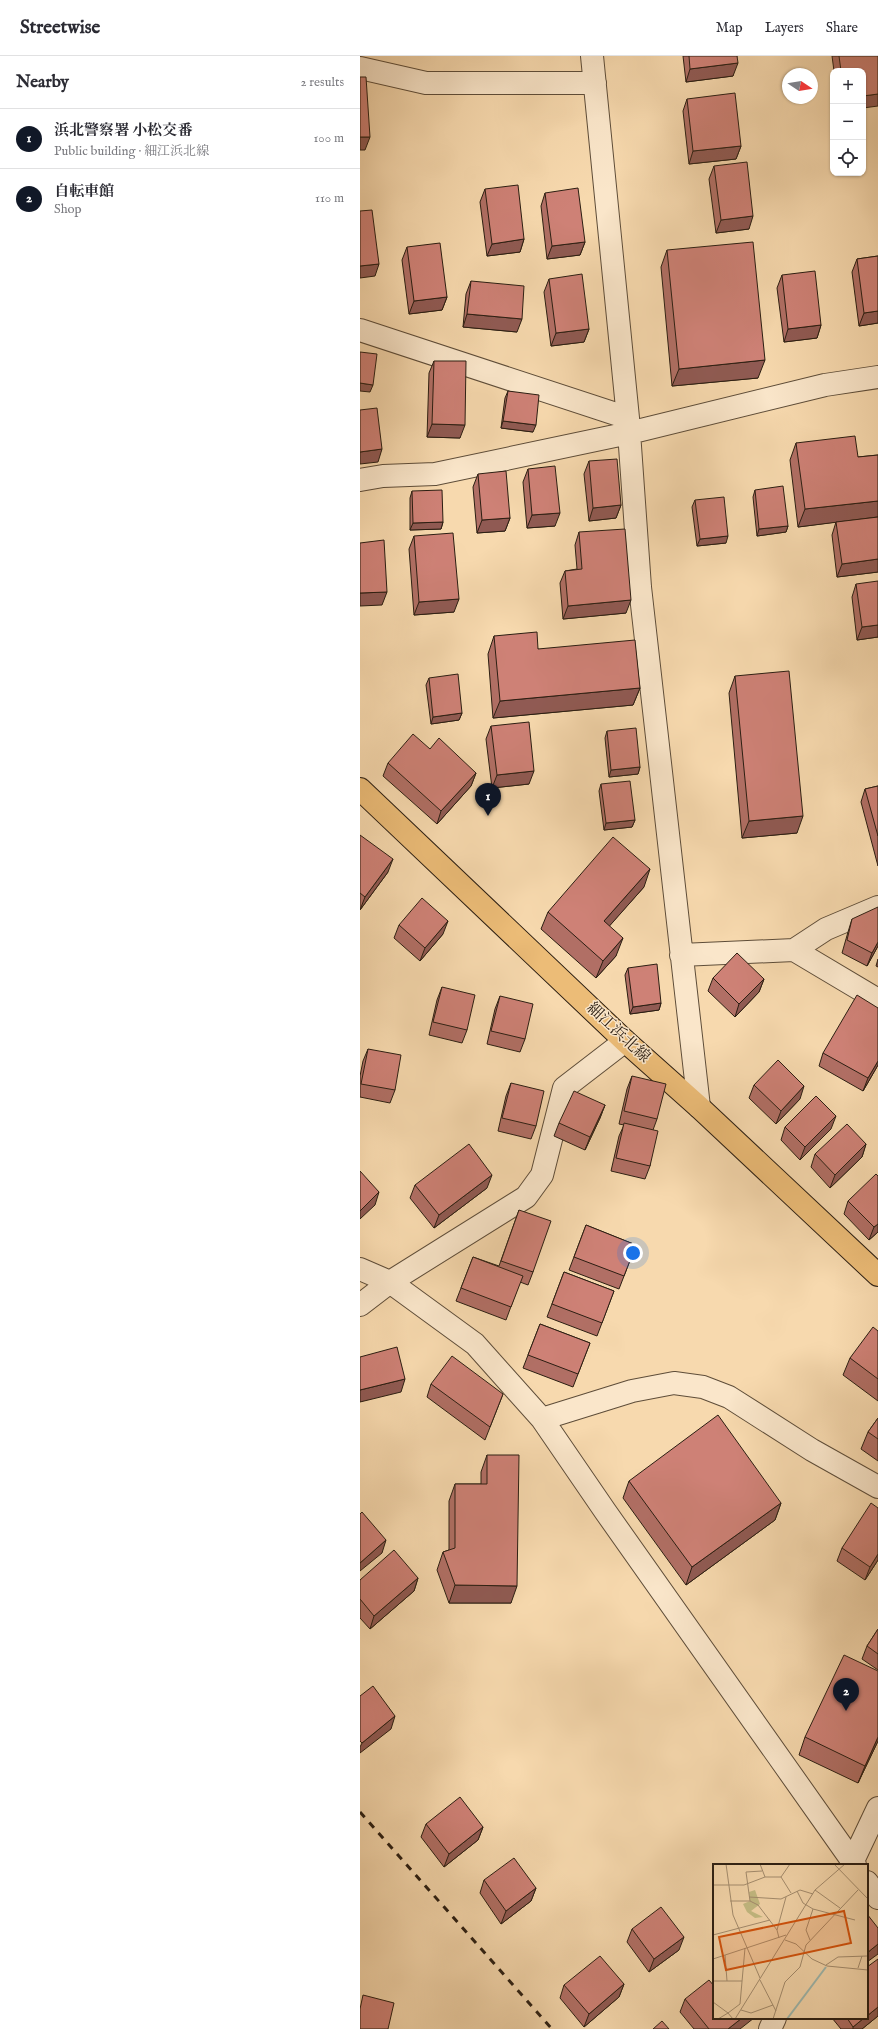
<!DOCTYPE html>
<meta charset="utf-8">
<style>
:root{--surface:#fff;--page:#f2f2f3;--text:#2b2b33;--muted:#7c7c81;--line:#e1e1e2;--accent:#111827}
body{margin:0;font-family:"IM FELL English","Noto Serif JP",serif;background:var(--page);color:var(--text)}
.controls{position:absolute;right:12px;top:12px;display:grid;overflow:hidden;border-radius:8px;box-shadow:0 1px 3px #0004}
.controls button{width:36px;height:36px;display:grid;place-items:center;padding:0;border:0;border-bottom:1px solid var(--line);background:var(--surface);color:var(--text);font:20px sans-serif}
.compass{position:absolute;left:422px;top:12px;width:36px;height:36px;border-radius:50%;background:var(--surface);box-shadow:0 1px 3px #0004;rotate:102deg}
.you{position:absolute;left:273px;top:1197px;width:14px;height:14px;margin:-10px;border:3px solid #fff;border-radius:50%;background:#1a73e8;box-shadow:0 0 0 6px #1a73e833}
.badge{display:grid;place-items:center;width:26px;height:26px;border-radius:50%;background:var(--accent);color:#fff;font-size:13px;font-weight:700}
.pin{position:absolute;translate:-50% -33px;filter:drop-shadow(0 1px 2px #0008)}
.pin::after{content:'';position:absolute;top:21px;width:14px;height:12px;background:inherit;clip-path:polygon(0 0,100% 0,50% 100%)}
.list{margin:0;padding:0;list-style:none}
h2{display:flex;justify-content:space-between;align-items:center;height:52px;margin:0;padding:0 16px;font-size:17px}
h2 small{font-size:13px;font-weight:400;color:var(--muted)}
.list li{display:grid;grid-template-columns:26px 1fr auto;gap:12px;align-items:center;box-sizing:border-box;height:60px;padding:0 16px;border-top:1px solid var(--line)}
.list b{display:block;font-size:15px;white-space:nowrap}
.list p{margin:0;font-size:13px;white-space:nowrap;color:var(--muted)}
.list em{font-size:13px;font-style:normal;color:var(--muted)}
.icon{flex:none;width:22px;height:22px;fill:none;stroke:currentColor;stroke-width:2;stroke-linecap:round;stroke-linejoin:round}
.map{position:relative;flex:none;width:518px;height:1973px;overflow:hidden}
header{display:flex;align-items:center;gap:24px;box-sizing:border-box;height:56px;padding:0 20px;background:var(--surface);border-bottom:1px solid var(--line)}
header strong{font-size:19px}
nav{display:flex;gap:22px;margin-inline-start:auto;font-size:14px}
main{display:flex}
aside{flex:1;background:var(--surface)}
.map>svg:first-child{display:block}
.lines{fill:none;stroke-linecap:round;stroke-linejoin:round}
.minor-casing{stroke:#5e4d39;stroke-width:24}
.major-casing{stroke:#2b1e12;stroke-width:24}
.minor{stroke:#fae6ca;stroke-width:22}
.major{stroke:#ecbc77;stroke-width:22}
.rail{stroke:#2b1e12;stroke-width:3;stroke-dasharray:7 7;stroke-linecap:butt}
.wall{fill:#b16f65;stroke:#2b1e12}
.shaded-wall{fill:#905a53;stroke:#2b1e12}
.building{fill:#ce8176;stroke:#2b1e12}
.labels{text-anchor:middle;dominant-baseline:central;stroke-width:3;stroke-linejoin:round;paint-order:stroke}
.street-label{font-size:16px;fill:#2b1e12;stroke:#fae6ca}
.inset-river{fill:none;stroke:#9eb9b0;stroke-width:2}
.inset-road{fill:none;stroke:#a58e70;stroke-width:1}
.view{fill:#d5530d;fill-opacity:0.15;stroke:#d5530d;stroke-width:2}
.inset-edge{fill:none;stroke:#2b1e12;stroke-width:2}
</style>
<header>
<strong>Streetwise</strong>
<nav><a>Map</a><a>Layers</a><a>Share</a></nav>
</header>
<main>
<aside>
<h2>Nearby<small>2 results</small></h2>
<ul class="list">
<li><span class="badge">1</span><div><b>浜北警察署 小松交番</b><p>Public building · 細江浜北線</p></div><em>100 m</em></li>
<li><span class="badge">2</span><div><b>自転車館</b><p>Shop</p></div><em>110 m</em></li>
</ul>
</aside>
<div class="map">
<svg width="518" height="1973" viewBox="0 0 518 1973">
<rect width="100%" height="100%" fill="#f7d9ae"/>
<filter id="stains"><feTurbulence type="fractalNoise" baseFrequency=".005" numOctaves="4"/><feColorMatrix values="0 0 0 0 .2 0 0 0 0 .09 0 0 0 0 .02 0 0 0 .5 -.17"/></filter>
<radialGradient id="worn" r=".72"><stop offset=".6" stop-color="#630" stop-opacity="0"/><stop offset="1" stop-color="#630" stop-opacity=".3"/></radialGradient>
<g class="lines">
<defs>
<path id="minor" d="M 232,0 L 268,362 L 280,531 L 339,1051
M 0,12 L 66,27 L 235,27
M 0,274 L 268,362
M 0,424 L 23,420 L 75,418 L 269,377 L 465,329 L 518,321
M 434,894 L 518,944
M 321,899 L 434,894 L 466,873 L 518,851
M 0,1213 L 30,1226 L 115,1288 L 182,1363 L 245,1455 L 495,1809
M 0,1249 L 30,1226 L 166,1141 L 182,1119 L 204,1032 L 265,985
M 182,1363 L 272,1335 L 314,1327 L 343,1331 L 369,1341 L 452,1394 L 518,1431
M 491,1809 L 518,1752
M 507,1826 L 518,1842
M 410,1973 L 415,1962"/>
<path id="major" d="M 0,733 L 265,985 L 339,1051 L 518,1219"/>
</defs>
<use href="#minor" class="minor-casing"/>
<use href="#major" class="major-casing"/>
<use href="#minor" class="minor"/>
<use href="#major" class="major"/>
<path class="rail" d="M 0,1756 L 192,1973"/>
</g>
<path class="wall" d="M 323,0 L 377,0 L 373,20 L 326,26 Z
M 472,0 L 518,0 L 503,15 L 474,15 Z
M 327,43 L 381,90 L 376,103 L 329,108 L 323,55 Z
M 354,110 L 389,173 L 356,177 L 349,123 Z
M 125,133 L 164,183 L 160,196 L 127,200 L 120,146 Z
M 185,137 L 225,186 L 220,199 L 187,203 L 181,150 Z
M 47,191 L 87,241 L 82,254 L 49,258 L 42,204 Z
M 307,194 L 398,322 L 312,330 L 301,211 Z
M 518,200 L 518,267 L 499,270 L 492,216 L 497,203 Z
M 422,219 L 461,269 L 457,282 L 424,286 L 417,232 Z
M 189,223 L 229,273 L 224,286 L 191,290 L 184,236 Z
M 111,225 L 157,276 L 103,271 L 106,238 Z
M 74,305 L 100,382 L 67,381 L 69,317 Z
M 148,335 L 173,376 L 141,372 L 145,342 Z
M 436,387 L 498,401 L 518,399 L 518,516 L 477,521 L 472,479 L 476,466 L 438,471 L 430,404 Z
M 229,405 L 261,449 L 256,462 L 229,465 L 224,418 Z
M 168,413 L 195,470 L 167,472 L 163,426 Z
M 118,418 L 150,462 L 145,475 L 117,477 L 113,431 Z
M 395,434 L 428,470 L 426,476 L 397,480 L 393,441 Z
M 52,435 L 83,466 L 81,473 L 50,474 L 50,442 Z
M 335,444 L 366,487 L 337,490 L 332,451 Z
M 219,476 L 266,557 L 203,563 L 200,527 L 205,515 L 217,513 L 215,489 Z
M 54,480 L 94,556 L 54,559 L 49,493 Z
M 496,528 L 518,581 L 497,584 L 492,541 Z
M 134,580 L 178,593 L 280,632 L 273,649 L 133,662 L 128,598 Z
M 375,620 L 437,777 L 382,782 L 369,637 Z
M 69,622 L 102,657 L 99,664 L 71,668 L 66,629 Z
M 131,670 L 169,728 L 132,732 L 126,683 Z
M 247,675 L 280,711 L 278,718 L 249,721 L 245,682 Z
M 70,693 L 116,717 L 111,730 L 77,768 L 23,720 L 28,707 Z
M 241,728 L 275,764 L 272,771 L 244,774 L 239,735 Z
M 518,730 L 518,810 L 501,746 L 505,733 Z
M 0,779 L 28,816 L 0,854 Z
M 284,831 L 249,870 L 256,900 L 236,922 L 181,873 L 188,856 Z
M 492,863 L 518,890 L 507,910 L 482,897 L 488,876 Z
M 39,869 L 83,878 L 60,905 L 34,882 Z
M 518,903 L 518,911 L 516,910 Z
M 268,912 L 301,947 L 299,954 L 270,958 L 265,919 Z
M 353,922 L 404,923 L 399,936 L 375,961 L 348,935 Z
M 82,931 L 107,974 L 102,987 L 69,979 L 77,944 Z
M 140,940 L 165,983 L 160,996 L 127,988 L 135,953 Z
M 518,952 L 518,1009 L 503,1035 L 459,1010 L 463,997 Z
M 8,993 L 35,1034 L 30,1047 L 0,1041 L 0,1020 L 3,1005 Z
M 272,1020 L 297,1063 L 293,1074 L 290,1110 L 285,1123 L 251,1115 L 259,1080 L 264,1069 L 259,1068 L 267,1033 Z
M 151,1027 L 176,1070 L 171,1083 L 138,1075 L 146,1040 Z
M 394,1029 L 440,1043 L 416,1068 L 389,1042 Z
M 245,1049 L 240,1062 L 225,1094 L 194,1080 L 199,1067 Z
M 425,1071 L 471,1073 L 440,1104 L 421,1084 Z
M 506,1088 L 502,1101 L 470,1132 L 451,1111 L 455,1098 Z
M 518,1120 L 518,1176 L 509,1184 L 484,1158 L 488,1145 Z
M 55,1129 L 127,1132 L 74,1172 L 50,1142 Z
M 159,1154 L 173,1216 L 168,1229 L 160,1226 L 146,1264 L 96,1245 L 113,1201 L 139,1210 Z
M 226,1169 L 276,1189 L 259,1233 L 209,1214 Z
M 204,1216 L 254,1235 L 237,1280 L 187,1261 Z
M 180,1268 L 230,1287 L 213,1331 L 163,1312 Z
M 518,1275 L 518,1345 L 483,1319 L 490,1302 Z
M 71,1328 L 143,1338 L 125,1384 L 67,1341 Z
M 518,1362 L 518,1405 L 501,1393 L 508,1376 Z
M 127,1399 L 151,1547 L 89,1547 L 77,1514 L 83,1496 L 89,1494 L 89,1445 L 95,1428 L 121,1428 L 121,1416 Z
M 269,1425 L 421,1447 L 415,1464 L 326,1529 L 263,1442 Z
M 518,1452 L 518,1504 L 505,1524 L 477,1505 L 482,1492 Z
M 58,1522 L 54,1535 L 10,1573 L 0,1562 L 0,1524 Z
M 518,1573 L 518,1614 L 502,1603 L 507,1590 Z
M 518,1615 L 518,1685 L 498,1727 L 439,1699 L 445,1681 Z
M 66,1768 L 123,1771 L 118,1784 L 84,1811 L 61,1781 Z
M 124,1824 L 176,1832 L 171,1845 L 141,1868 L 120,1837 Z
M 272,1873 L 319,1894 L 289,1916 L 267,1886 Z
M 518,1903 L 518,1960 L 502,1973 L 481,1973 L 472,1962 L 507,1962 Z
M 264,1928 L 259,1941 L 224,1971 L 200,1942 L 204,1929 Z
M 325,1943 L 380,1973 L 334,1973 L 320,1956 Z"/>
<path class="shaded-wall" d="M 378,7 L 373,20 L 326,26 L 330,13 Z
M 518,38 L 518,50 L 503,52 L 503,40 Z
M 0,81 L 10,81 L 5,94 L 0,94 Z
M 381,90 L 376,103 L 329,108 L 333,95 Z
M 393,160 L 389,173 L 356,177 L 361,164 Z
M 164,183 L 160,196 L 127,200 L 132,188 Z
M 225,186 L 220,199 L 187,203 L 192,190 Z
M 19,208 L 15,220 L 0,222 L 0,210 Z
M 87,241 L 82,254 L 49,258 L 54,245 Z
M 518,255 L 518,267 L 499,270 L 504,257 Z
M 107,258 L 162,263 L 157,276 L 103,271 Z
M 461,269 L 457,282 L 424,286 L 428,273 Z
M 229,273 L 224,286 L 191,290 L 196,277 Z
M 405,304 L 398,322 L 312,330 L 319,313 Z
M 0,327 L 13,329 L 10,336 L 0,335 Z
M 143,365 L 176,369 L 173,376 L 141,372 Z
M 72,368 L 105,369 L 100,382 L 67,381 Z
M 22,393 L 18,406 L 0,408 L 0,396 Z
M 518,445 L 518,461 L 438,471 L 445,453 Z
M 261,449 L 256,462 L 229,465 L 233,452 Z
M 200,457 L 195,470 L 167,472 L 172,459 Z
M 150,462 L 145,475 L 117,477 L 122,464 Z
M 83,466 L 81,473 L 50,474 L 53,467 Z
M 428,470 L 426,476 L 397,480 L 399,473 Z
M 368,480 L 366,487 L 337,490 L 340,483 Z
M 518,503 L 518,516 L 477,521 L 482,508 Z
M 27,536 L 22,549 L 0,550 L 0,537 Z
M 99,543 L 94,556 L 54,559 L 59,546 Z
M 271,544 L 266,557 L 203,563 L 208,550 Z
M 518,569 L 518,581 L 497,584 L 502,571 Z
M 280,632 L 273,649 L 133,662 L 140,645 Z
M 102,657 L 99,664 L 71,668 L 73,661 Z
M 280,711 L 278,718 L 249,721 L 251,714 Z
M 174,715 L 169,728 L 132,732 L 137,719 Z
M 116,717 L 111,730 L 77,768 L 81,755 Z
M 443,760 L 437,777 L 382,782 L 389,765 Z
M 275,764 L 272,771 L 244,774 L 246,767 Z
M 33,803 L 28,816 L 0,854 L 5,841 Z
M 290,813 L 284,831 L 238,883 L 244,865 Z
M 88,865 L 83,878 L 60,905 L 65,892 Z
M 263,882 L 256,900 L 236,922 L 243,905 Z
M 518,886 L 518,890 L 507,910 L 512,897 Z
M 404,923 L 399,936 L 375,961 L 379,948 Z
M 301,947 L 299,954 L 270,958 L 273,951 Z
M 518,1005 L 518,1009 L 503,1035 L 508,1022 Z
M 444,1030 L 440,1043 L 416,1068 L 421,1055 Z
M 245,1049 L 240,1062 L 225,1094 L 230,1081 Z
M 476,1060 L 471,1073 L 440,1104 L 445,1091 Z
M 506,1088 L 502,1101 L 470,1132 L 475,1119 Z
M 132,1119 L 127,1132 L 74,1172 L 79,1159 Z
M 19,1136 L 15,1149 L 0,1163 L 0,1155 Z
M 518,1168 L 518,1176 L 509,1184 L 514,1171 Z
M 45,1323 L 41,1336 L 0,1346 L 0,1334 Z
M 421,1447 L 415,1464 L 326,1529 L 332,1511 Z
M 26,1484 L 22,1497 L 0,1515 L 0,1507 Z
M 518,1498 L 518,1504 L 505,1524 L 510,1511 Z
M 58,1522 L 54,1535 L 10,1573 L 14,1560 Z
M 95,1529 L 157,1530 L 151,1547 L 89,1547 Z
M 35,1660 L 31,1673 L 0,1697 L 0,1691 L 2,1687 Z
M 518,1681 L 518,1685 L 498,1727 L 505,1710 Z
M 123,1771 L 118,1784 L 84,1811 L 89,1798 Z
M 176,1832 L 171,1845 L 141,1868 L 146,1855 Z
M 324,1881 L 319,1894 L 289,1916 L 294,1903 Z
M 518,1888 L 518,1898 L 507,1906 L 507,1897 Z
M 264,1928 L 259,1941 L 224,1971 L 229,1958 Z
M 518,1951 L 518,1960 L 502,1973 L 493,1973 L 493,1971 L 504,1962 L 507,1962 L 507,1960 Z
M 382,1962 L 394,1962 L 380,1973 L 368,1973 Z"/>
<path class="building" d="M 329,0 L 377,0 L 378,7 L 330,13 Z
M 479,0 L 518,0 L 518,38 L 503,40 L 503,15 L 481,15 Z
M 0,21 L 6,21 L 10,81 L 0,81 Z
M 375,37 L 381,90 L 333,95 L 327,43 Z
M 387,106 L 393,160 L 361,164 L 354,110 Z
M 158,129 L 164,183 L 132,188 L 125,133 Z
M 218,132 L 225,186 L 192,190 L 185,137 Z
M 12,154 L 19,208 L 0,210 L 0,155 Z
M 393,186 L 405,304 L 319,313 L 307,194 Z
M 80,187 L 87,241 L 54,245 L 47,191 Z
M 518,200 L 518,255 L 504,257 L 497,203 Z
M 455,215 L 461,269 L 428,273 L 422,219 Z
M 222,218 L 229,273 L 196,277 L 189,223 Z
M 111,225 L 164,230 L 162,263 L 107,258 Z
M 0,296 L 17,298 L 13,329 L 0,327 Z
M 74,305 L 106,305 L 105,369 L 72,368 Z
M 148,335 L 179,339 L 176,369 L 143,365 Z
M 17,352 L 22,393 L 0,396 L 0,354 Z
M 495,380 L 498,401 L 518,399 L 518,445 L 445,453 L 436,387 Z
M 257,403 L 261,449 L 233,452 L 229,405 Z
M 195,410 L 200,457 L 172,459 L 168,413 Z
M 146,415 L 150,462 L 122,464 L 118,418 Z
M 423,430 L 428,470 L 399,473 L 395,434 Z
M 82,434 L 83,466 L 53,467 L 52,435 Z
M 364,441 L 368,480 L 340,483 L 335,444 Z
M 518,461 L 518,503 L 482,508 L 476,466 Z
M 265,473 L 271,544 L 208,550 L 205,515 L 222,513 L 219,476 Z
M 93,477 L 99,543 L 59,546 L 54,480 Z
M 24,484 L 27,536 L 0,537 L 0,487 Z
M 518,525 L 518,569 L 502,571 L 496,528 Z
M 177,576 L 178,593 L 275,584 L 280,632 L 140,645 L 134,580 Z
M 429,615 L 443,760 L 389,765 L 375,620 Z
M 98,618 L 102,657 L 73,661 L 69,622 Z
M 169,666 L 174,715 L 137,719 L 131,670 Z
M 276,672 L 280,711 L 251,714 L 247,675 Z
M 53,678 L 70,693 L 79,682 L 116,717 L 81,755 L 28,707 Z
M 270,725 L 275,764 L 246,767 L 241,728 Z
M 518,730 L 518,780 L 505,733 Z
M 0,779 L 33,803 L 5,841 L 0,837 Z
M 253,781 L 290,813 L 244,865 L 263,882 L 243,905 L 188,856 Z
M 62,842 L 88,865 L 65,892 L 39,869 Z
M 518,851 L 518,886 L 512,897 L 487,884 L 492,863 Z
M 377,897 L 404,923 L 379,948 L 353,922 Z
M 297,908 L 301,947 L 273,951 L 268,912 Z
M 82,931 L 115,939 L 107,974 L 73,966 Z
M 497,939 L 518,952 L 518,1005 L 508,1022 L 463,997 Z
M 140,940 L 173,948 L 165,983 L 131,975 Z
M 8,993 L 41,999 L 35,1034 L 1,1028 Z
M 418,1004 L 444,1030 L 421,1055 L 394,1029 Z
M 272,1020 L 306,1028 L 297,1063 L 264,1055 Z
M 151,1027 L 184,1035 L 176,1070 L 142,1062 Z
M 214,1035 L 245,1049 L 230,1081 L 199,1067 Z
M 456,1040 L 476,1060 L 445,1091 L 425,1071 Z
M 264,1067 L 298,1075 L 290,1110 L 256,1102 Z
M 487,1068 L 506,1088 L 475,1119 L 455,1098 Z
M 109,1088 L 132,1119 L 79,1159 L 55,1129 Z
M 0,1115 L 19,1136 L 0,1155 Z
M 516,1118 L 518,1120 L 518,1168 L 514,1171 L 488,1145 Z
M 159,1154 L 191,1165 L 173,1216 L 141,1205 Z
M 226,1169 L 276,1189 L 264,1220 L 214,1201 Z
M 113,1201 L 163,1220 L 151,1251 L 101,1232 Z
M 204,1216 L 254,1235 L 242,1267 L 192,1248 Z
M 180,1268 L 230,1287 L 218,1318 L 168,1299 Z
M 513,1271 L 518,1275 L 518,1323 L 490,1302 Z
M 37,1291 L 45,1323 L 0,1334 L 0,1301 Z
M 92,1300 L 143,1338 L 130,1371 L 71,1328 Z
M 358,1359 L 421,1447 L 332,1511 L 269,1425 Z
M 518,1362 L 518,1383 L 508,1376 Z
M 127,1399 L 159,1399 L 157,1530 L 95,1529 L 83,1496 L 95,1492 L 95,1428 L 127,1428 Z
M 511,1447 L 518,1452 L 518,1498 L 510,1511 L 482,1492 Z
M 2,1456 L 26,1484 L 0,1507 L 0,1458 Z
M 34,1494 L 58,1522 L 14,1560 L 0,1543 L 0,1524 Z
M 518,1573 L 518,1598 L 507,1590 Z
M 484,1599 L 518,1615 L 518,1681 L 505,1710 L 445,1681 Z
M 13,1630 L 35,1660 L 2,1687 L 0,1685 L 0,1640 Z
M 100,1741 L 123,1771 L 89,1798 L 66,1768 Z
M 154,1802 L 176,1832 L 146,1855 L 124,1824 Z
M 301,1851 L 324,1881 L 294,1903 L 272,1873 Z
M 507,1858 L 518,1872 L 518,1888 L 507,1897 Z
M 240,1900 L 264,1928 L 229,1958 L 204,1929 Z
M 518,1903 L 518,1951 L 507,1960 L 507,1911 Z
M 349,1924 L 354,1930 L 354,1962 L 382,1962 L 368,1973 L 349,1973 L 325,1943 Z
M 3,1939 L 34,1947 L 28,1973 L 0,1973 L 0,1953 Z
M 487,1962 L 504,1962 L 493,1971 Z
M 302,1965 L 309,1973 L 293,1973 Z"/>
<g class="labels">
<g class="street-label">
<text transform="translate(258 977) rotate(43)">細江浜北線</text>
</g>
</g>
<g transform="translate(353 1808)">
<rect width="155" height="155" fill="#f7d9ae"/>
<path d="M 42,26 L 47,40 L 38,47 L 50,53 L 42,54 L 34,48 L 30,40 L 37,37 L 36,28 Z" fill="#c5bd85"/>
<path class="inset-river" d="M 74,155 L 113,103"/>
<path class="inset-road" d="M 13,0 L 20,51 L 47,114M 47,0 L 52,13M 121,0 L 155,35M 68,13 L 78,29M 0,21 L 31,21 L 52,13 L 68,13 L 77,0M 102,26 L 127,44M 84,27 L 90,39 L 100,45 L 142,56M 36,33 L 68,35 L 87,26 L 100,30M 17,37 L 37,37 L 45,41 L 64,66 L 66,74M 37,37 L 33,8 L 49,7M 64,66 L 73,33M 0,71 L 57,56M 155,73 L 155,97M 72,76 L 83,80 L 99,95 L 114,102 L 155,106M 97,76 L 93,66 L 100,45M 12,91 L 14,117M 0,95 L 73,71M 113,101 L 125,93 L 154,92M 145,104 L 149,92M 47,116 L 63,147M 0,117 L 29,117M 0,138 L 15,149 L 27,140 L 32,84M 28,146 L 38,149 L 60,141M 5,155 L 15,149 L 20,155M 22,155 L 102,26 L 132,0M 60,155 L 72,118 L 87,103 L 93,81 L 145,26"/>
<path class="view" d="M 131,47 L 138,79 L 13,106 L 6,73 Z"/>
<rect width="155" height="155" class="inset-edge"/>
</g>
<rect width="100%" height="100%" filter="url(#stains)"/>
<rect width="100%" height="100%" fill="url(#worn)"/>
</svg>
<div class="controls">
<button>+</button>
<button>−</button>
<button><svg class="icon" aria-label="locate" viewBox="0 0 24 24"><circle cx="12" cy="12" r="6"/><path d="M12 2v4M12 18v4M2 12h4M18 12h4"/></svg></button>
</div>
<svg class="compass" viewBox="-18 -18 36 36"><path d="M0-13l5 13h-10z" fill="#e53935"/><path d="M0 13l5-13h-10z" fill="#7c7c81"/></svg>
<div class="you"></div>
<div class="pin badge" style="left:128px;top:760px">1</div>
<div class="pin badge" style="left:486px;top:1655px">2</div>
</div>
</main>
